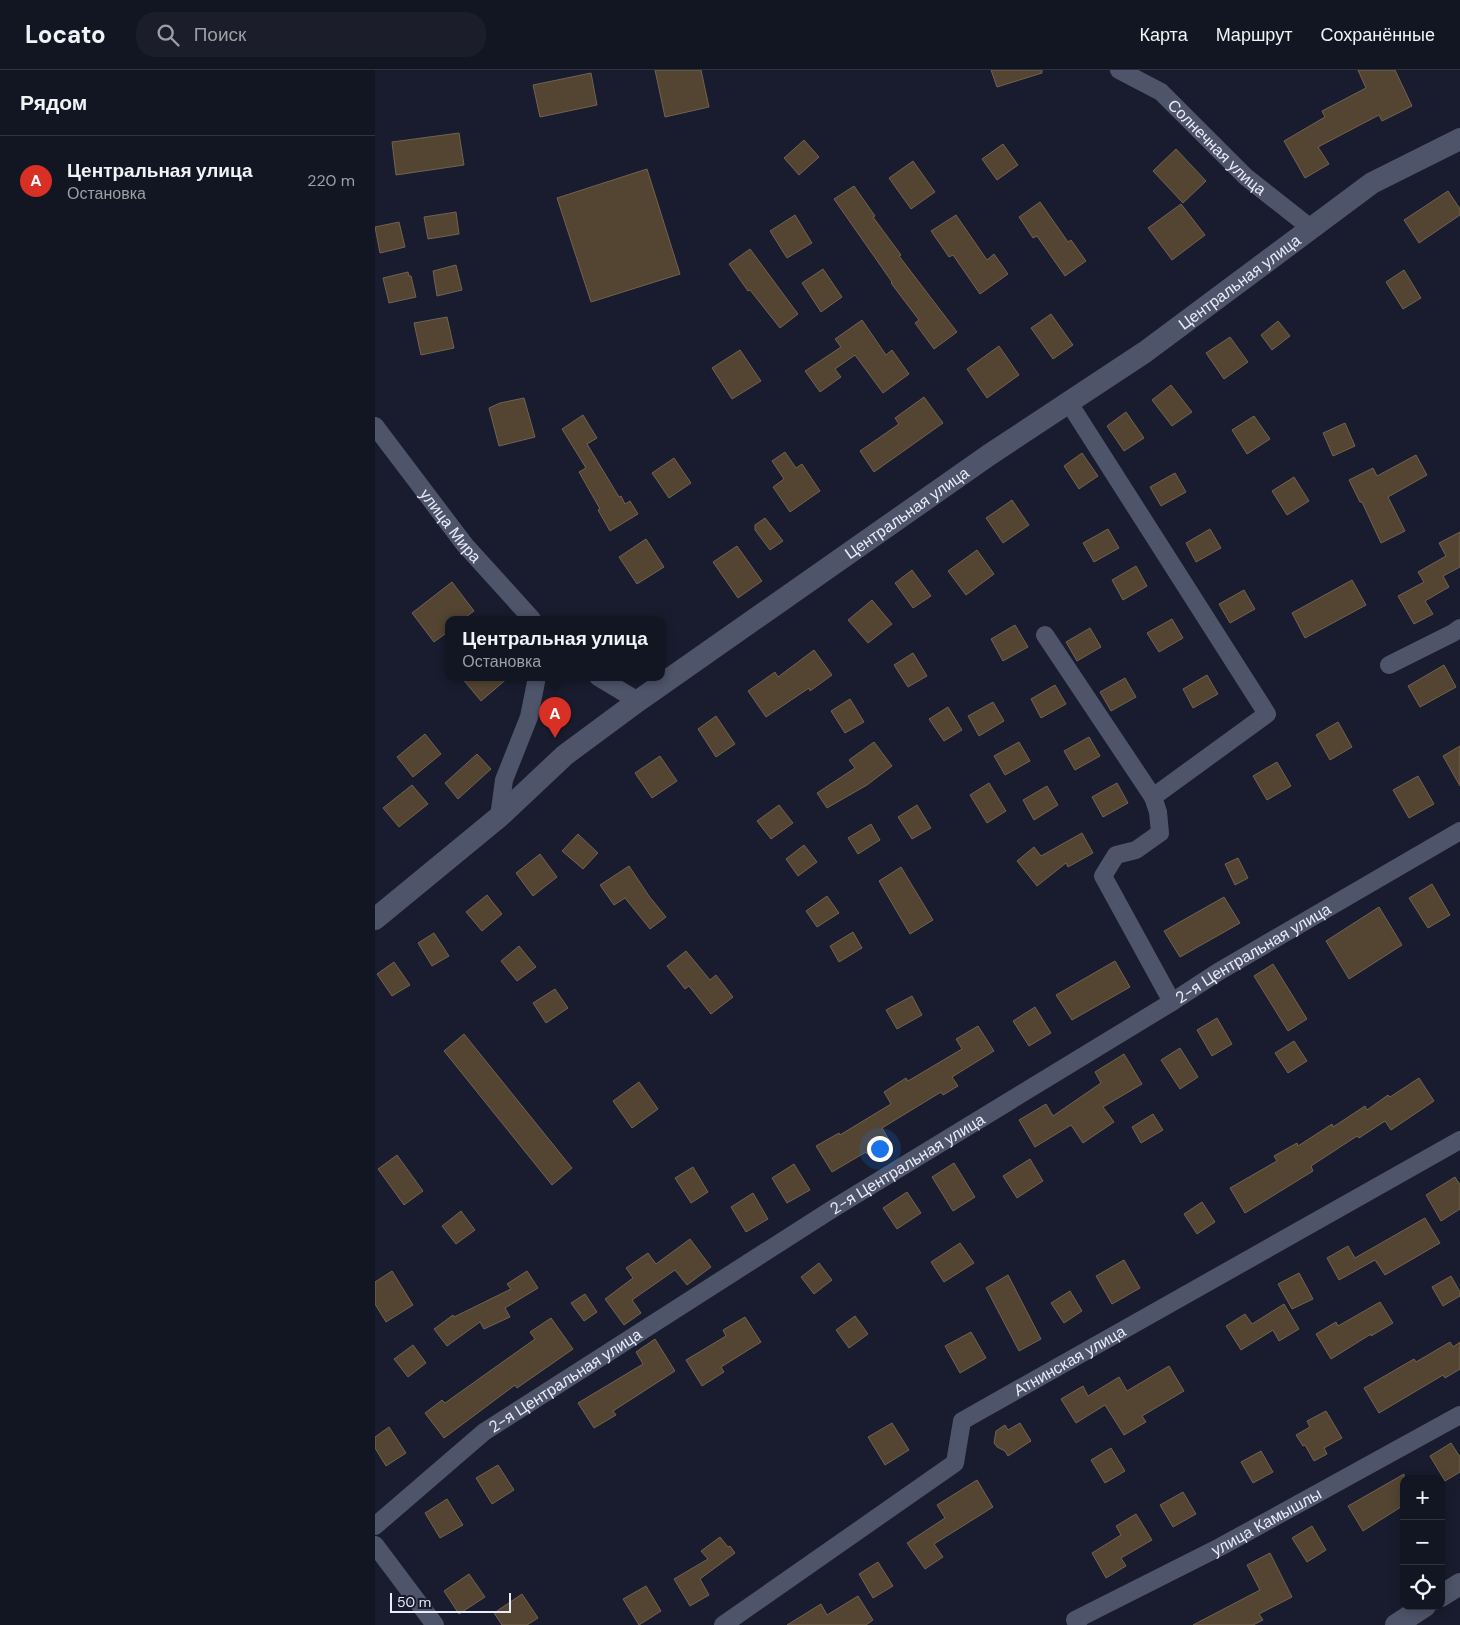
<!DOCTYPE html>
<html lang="ru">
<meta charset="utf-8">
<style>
:root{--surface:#121522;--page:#1b1e2a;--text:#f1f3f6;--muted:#9c9fa5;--line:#313440;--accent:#d93025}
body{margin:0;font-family:"DM Sans",sans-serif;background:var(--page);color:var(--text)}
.controls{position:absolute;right:15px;bottom:15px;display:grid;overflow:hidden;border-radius:10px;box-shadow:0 2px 12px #0003}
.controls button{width:45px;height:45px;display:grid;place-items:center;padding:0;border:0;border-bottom:1px solid var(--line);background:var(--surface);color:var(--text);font:25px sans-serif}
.scale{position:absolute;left:15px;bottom:12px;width:121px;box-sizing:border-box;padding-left:5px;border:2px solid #e9edfa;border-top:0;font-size:14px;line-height:18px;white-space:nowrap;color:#e9edfa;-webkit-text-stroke:4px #181c2e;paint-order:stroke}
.you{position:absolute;left:504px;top:1078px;width:18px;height:18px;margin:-12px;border:4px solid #fff;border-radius:50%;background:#1a73e8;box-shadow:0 0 0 8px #1a73e833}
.badge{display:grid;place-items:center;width:32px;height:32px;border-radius:50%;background:var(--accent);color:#fff;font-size:16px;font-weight:700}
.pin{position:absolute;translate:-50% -41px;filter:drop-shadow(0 1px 2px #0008)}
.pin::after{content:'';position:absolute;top:26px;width:18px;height:15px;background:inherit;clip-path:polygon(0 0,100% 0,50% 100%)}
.popup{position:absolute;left:70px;top:546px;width:220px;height:65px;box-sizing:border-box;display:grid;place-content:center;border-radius:10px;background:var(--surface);filter:drop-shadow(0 1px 4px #0005);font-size:16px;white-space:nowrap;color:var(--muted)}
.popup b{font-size:19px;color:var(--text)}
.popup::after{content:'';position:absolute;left:50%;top:100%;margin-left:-10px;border:10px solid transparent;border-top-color:var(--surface)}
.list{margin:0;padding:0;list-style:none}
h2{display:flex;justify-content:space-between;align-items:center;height:65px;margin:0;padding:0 20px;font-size:21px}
h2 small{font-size:16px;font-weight:400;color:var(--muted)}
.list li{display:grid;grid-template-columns:32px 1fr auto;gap:15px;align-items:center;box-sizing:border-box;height:90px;padding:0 20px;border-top:1px solid var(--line)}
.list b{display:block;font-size:19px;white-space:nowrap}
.list p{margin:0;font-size:16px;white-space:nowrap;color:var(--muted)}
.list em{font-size:16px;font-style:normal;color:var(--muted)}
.icon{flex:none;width:28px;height:28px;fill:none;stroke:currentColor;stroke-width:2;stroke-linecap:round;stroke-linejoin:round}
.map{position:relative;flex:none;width:1085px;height:1555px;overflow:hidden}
header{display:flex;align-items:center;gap:30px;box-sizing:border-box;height:70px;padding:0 25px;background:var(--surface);border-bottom:1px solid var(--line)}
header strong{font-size:24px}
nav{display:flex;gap:28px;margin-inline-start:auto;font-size:18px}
.search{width:350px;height:45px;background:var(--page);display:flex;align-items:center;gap:12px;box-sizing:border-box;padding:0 18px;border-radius:20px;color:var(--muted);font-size:19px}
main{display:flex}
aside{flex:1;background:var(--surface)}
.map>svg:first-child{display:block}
.building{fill:#544432;stroke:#736250}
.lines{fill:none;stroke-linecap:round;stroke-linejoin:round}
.minor{stroke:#4e5469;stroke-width:18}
.tertiary{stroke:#4e5469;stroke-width:22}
.labels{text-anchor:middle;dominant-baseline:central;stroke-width:4.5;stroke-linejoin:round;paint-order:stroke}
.street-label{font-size:16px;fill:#e9edfa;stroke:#181c2e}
</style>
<header>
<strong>Locato</strong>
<div class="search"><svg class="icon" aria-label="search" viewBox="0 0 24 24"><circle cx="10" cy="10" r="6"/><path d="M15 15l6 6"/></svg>Поиск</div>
<nav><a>Карта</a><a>Маршрут</a><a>Сохранённые</a></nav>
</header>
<main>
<aside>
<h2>Рядом<small></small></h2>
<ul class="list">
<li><span class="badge">A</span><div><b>Центральная улица</b><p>Остановка</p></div><em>220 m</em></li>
</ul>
</aside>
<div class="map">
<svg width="1085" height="1555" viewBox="0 0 1085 1555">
<rect width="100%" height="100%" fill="#181c2e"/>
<path class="building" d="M 280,0 L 326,0 L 334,37 L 290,47 Z
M 616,0 L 667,0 L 667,3 L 622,17 Z
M 983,0 L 1020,0 L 1037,36 L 1007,51 L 1004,45 L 943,77 L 954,94 L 930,108 L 909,71 L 950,47 L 947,41 L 991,18 Z
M 216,3 L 222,35 L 165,47 L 158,15 Z
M 84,63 L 89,95 L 21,105 L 17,72 Z
M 429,70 L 444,87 L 424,105 L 409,88 Z
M 628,74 L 643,95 L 622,110 L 607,89 Z
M 801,79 L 831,111 L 808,133 L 778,101 Z
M 538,91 L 560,122 L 536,139 L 514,108 Z
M 272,99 L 305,204 L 216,232 L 182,128 Z
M 479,116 L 500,146 L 498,147 L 526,185 L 524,186 L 582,262 L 559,279 L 540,253 L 544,250 L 516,213 L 517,212 L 459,129 Z
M 1073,121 L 1085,139 L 1085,145 L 1044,173 L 1029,150 Z
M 665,132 L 693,172 L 696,170 L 711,191 L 690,206 L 662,166 L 658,168 L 644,147 Z
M 806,134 L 830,165 L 797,190 L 773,158 Z
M 81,142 L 84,164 L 53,169 L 49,147 Z
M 420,145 L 437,173 L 412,188 L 395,161 Z
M 581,145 L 612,190 L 619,184 L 633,204 L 605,224 L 578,185 L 574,187 L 556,161 Z
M 24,152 L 30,177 L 5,183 L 0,157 Z
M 375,179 L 423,244 L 405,258 L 375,220 L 373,221 L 354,194 Z
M 81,195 L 87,220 L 62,226 L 58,201 Z
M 448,199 L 467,227 L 446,242 L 427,213 Z
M 1029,200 L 1046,228 L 1028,239 L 1011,212 Z
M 33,202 L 34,206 L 36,206 L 41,227 L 14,233 L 8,208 Z
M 676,244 L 698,275 L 678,289 L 656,258 Z
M 72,247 L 79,278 L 46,285 L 39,253 Z
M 487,250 L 511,285 L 517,280 L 534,304 L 508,323 L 480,285 L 460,299 L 466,307 L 445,322 L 430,301 L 466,277 L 460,269 Z
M 903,251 L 915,266 L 897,280 L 886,265 Z
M 855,267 L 873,292 L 849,309 L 831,283 Z
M 624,276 L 644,305 L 612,328 L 592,299 Z
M 365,280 L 386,311 L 357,329 L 337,298 Z
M 796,315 L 817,342 L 797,356 L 777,330 Z
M 549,327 L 568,353 L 499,402 L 485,381 L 524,354 L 520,348 Z
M 149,328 L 160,367 L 124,376 L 114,338 L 125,333 Z
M 751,342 L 769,368 L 749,381 L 732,356 Z
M 208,345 L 222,368 L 212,374 L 244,427 L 246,426 L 250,434 L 255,431 L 263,444 L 235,461 L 223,440 L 225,439 L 204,402 L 211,398 L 187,359 Z
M 879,346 L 895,369 L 872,384 L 857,360 Z
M 970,353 L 980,376 L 958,386 L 948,363 Z
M 410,382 L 421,398 L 427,394 L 445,421 L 415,442 L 398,417 L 409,409 L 397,391 Z
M 707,383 L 723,406 L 704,419 L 689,396 Z
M 1041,385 L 1052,405 L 1013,427 L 1030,461 L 1006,473 L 987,432 L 985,432 L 974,410 L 998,398 L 1002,406 Z
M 299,388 L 316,413 L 294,428 L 277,403 Z
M 800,403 L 811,422 L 786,436 L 775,417 Z
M 919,407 L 934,431 L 912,445 L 897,421 Z
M 637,430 L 654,455 L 628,473 L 611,448 Z
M 390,448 L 408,471 L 395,480 L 380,460 L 380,455 Z
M 733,459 L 744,478 L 719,492 L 708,473 Z
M 835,459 L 846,478 L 821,492 L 811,473 Z
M 1085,462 L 1085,497 L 1068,506 L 1074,517 L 1050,531 L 1058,544 L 1039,554 L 1023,526 L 1049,512 L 1043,502 L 1071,486 L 1064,473 Z
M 271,469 L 289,497 L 262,514 L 244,487 Z
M 362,476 L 387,511 L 363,528 L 338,492 Z
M 602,480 L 619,504 L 591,525 L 573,501 Z
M 761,496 L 772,516 L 748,530 L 737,510 Z
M 537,500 L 556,526 L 538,538 L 520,513 Z
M 977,510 L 991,535 L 930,568 L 917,543 Z
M 77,512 L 99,541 L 88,549 L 74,549 L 74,561 L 59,572 L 37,543 Z
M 869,520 L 880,539 L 855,553 L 844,534 Z
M 497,530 L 517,554 L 493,573 L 473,550 Z
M 797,549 L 808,568 L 784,582 L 772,563 Z
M 640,555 L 653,577 L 628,591 L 616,569 Z
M 715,558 L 726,577 L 702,591 L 691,572 Z
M 439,580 L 457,605 L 435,621 L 434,618 L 391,647 L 373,621 L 400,602 L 403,607 Z
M 538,583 L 552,606 L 533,617 L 519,595 Z
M 1069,595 L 1081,617 L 1045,637 L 1033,616 Z
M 832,605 L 843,624 L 818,638 L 808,619 Z
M 86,607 L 134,607 L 106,631 Z
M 750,608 L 761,627 L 736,641 L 725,622 Z
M 680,615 L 691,634 L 666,648 L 656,629 Z
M 475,629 L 489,652 L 470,663 L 456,641 Z
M 618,632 L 629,651 L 604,666 L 593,646 Z
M 573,637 L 587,660 L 569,671 L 554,649 Z
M 341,646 L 360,674 L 341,687 L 323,659 Z
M 963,652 L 977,677 L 955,690 L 941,665 Z
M 50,664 L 66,684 L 38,707 L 22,687 Z
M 714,667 L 725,686 L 700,700 L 689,681 Z
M 499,672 L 517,696 L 492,715 L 452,738 L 442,723 L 480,698 L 474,690 Z
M 644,672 L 655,691 L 630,705 L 619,686 Z
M 1085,676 L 1085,716 L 1068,686 Z
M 102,684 L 116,699 L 83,729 L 70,713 Z
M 285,686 L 302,711 L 277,728 L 260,703 Z
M 902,692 L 916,716 L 892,730 L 878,706 Z
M 1043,706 L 1059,734 L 1034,748 L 1018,720 Z
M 614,713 L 631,741 L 612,753 L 595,725 Z
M 742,713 L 753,733 L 728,747 L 717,727 Z
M 37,715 L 53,734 L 24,757 L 8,738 Z
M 672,716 L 683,735 L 659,750 L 648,730 Z
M 404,735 L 418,753 L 396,769 L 382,751 Z
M 542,735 L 556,758 L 537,769 L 523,747 Z
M 496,754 L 505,770 L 483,784 L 473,768 Z
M 707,763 L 718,783 L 693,797 L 691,793 L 662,816 L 642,791 L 659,777 L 666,786 Z
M 203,764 L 223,783 L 208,799 L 187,781 Z
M 429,775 L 442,792 L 423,806 L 411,789 Z
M 165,784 L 182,807 L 158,826 L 141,803 Z
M 863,788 L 873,808 L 860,815 L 850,794 Z
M 254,796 L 274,826 L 291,847 L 275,859 L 250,828 L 239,835 L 225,815 Z
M 526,797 L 558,850 L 535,864 L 504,811 Z
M 1057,814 L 1075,845 L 1053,858 L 1034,828 Z
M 112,825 L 127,844 L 107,861 L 91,842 Z
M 452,826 L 464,843 L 442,857 L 431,841 Z
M 849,827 L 865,853 L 805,887 L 789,861 Z
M 1004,837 L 1027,875 L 974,909 L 951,871 Z
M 478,862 L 487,878 L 464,892 L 455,876 Z
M 59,863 L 74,886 L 57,896 L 43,873 Z
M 144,876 L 161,897 L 142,911 L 126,891 Z
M 311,881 L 335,910 L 341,905 L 358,927 L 336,944 L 314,916 L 310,919 L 292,896 Z
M 740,891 L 755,917 L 697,950 L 681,925 Z
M 19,892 L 35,915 L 17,926 L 2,904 Z
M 898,894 L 932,949 L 913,961 L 879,906 Z
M 180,919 L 193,938 L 171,953 L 158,933 Z
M 537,926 L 547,945 L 522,959 L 511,940 Z
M 660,937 L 676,963 L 654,976 L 638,951 Z
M 842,948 L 857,974 L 837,986 L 822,960 Z
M 603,956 L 619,981 L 577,1007 L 583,1016 L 568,1025 L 566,1022 L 507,1058 L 514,1070 L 492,1084 L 491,1082 L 457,1102 L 441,1076 L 464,1063 L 465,1065 L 516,1034 L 509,1022 L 531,1008 L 533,1011 L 587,979 L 581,969 Z
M 89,964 L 197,1098 L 177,1115 L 69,981 Z
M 919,971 L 932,991 L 913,1003 L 900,983 Z
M 805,978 L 823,1007 L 805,1019 L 786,990 Z
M 749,984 L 767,1014 L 728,1037 L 739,1052 L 708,1073 L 696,1055 L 660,1077 L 644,1050 L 671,1034 L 678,1046 L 726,1013 L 720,1002 Z
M 1044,1008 L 1059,1031 L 1016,1060 L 1010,1051 L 984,1068 L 982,1066 L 936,1096 L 938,1101 L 870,1143 L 855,1118 L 902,1091 L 899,1086 L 922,1073 L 923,1076 L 957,1054 L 958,1057 L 990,1036 L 992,1040 L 1013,1025 L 1015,1027 Z
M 264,1012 L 283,1039 L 257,1058 L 238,1031 Z
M 778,1044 L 788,1060 L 766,1073 L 757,1057 Z
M 22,1085 L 48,1121 L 29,1135 L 3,1099 Z
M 655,1089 L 668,1111 L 642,1128 L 628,1106 Z
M 579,1093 L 600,1127 L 578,1141 L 557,1107 Z
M 419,1094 L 435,1120 L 412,1133 L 397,1108 Z
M 318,1097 L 333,1122 L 316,1133 L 300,1108 Z
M 1080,1107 L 1085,1115 L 1085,1139 L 1066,1151 L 1051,1125 Z
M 532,1122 L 546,1143 L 522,1159 L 508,1138 Z
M 378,1123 L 393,1149 L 371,1162 L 356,1137 Z
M 827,1132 L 840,1152 L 822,1164 L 809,1144 Z
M 86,1141 L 100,1160 L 81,1174 L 67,1156 Z
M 1050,1148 L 1065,1173 L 1010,1205 L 1000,1190 L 964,1210 L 952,1188 L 973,1176 L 980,1188 Z
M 315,1169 L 336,1197 L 312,1215 L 300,1200 L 257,1230 L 266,1243 L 249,1255 L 230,1229 L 258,1208 L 251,1198 L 273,1183 L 281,1194 Z
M 585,1173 L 599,1193 L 569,1212 L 556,1192 Z
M 749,1190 L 765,1218 L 737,1234 L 721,1206 Z
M 444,1193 L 457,1210 L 439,1224 L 426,1207 Z
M 17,1201 L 38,1235 L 11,1252 L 0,1234 L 0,1212 Z
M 152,1201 L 163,1218 L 130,1238 L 135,1247 L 109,1259 L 105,1252 L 72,1276 L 59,1259 L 78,1245 L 79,1247 L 136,1219 L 132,1214 Z
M 924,1203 L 938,1229 L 917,1239 L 903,1214 Z
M 633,1205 L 666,1269 L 644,1281 L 611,1218 Z
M 1076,1206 L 1085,1222 L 1085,1226 L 1068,1236 L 1057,1217 Z
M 695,1221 L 707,1241 L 689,1253 L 676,1233 Z
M 210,1224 L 222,1242 L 209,1251 L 196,1233 Z
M 1005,1232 L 1018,1253 L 996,1266 L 996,1264 L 956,1289 L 941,1264 L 961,1252 L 963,1256 Z
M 909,1234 L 924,1259 L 904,1271 L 898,1260 L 866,1280 L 851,1256 L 870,1244 L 877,1254 Z
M 480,1246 L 493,1264 L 474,1278 L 461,1260 Z
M 370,1247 L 386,1272 L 346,1297 L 349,1302 L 327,1316 L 311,1290 L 351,1266 L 348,1260 Z
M 176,1248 L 198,1279 L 142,1318 L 140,1315 L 69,1368 L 50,1343 L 67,1330 L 70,1333 L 160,1269 L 155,1262 Z
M 596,1262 L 611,1288 L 585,1303 L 570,1276 Z
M 280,1269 L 300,1301 L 238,1341 L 241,1345 L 219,1358 L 203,1333 L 268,1294 L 261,1282 Z
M 1075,1272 L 1078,1277 L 1085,1272 L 1085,1299 L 1070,1308 L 1068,1305 L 1004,1343 L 989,1318 L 1039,1289 L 1041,1292 Z
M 38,1275 L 51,1293 L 33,1307 L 19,1289 Z
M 794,1296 L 809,1321 L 767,1346 L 771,1352 L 749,1365 L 730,1335 L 701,1353 L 686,1329 L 708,1316 L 713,1326 L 744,1307 L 752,1321 Z
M 951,1341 L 967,1368 L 949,1378 L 952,1384 L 939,1391 L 930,1375 L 928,1376 L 921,1365 L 935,1357 L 932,1351 Z
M 517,1353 L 534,1380 L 510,1395 L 493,1367 Z
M 645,1353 L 656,1371 L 633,1386 L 630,1381 L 622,1377 L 619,1373 L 621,1361 L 630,1355 L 633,1360 Z
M 14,1357 L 31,1383 L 11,1396 L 0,1378 L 0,1367 Z
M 1076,1373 L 1085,1387 L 1085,1402 L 1070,1411 L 1055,1386 Z
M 736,1378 L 750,1401 L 730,1413 L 716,1390 Z
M 886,1381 L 898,1402 L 878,1413 L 866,1392 Z
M 123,1395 L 139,1420 L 117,1434 L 101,1408 Z
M 1029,1404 L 1029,1435 L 988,1461 L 973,1436 Z
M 602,1410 L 618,1437 L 559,1474 L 568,1487 L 550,1499 L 532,1473 L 570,1448 L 562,1435 Z
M 808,1422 L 821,1444 L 798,1457 L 785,1435 Z
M 72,1429 L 88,1455 L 65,1468 L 50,1443 Z
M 761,1444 L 777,1470 L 746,1488 L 751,1496 L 731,1508 L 717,1483 L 746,1465 L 741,1456 Z
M 937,1456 L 951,1480 L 932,1492 L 917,1468 Z
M 345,1467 L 353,1477 L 355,1476 L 360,1483 L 325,1509 L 334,1525 L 315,1536 L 299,1509 L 333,1489 L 326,1481 Z
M 895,1483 L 917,1527 L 884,1544 L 888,1550 L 878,1555 L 818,1555 L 885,1520 L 872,1495 Z
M 503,1492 L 518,1516 L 498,1528 L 484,1504 Z
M 94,1504 L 110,1527 L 84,1544 L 69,1521 Z
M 271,1516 L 286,1541 L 264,1555 L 248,1529 Z
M 147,1524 L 163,1548 L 152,1555 L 127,1555 L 119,1543 Z
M 483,1526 L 498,1550 L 491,1555 L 412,1555 L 446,1534 L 452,1545 Z"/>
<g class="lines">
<g class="minor">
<path id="s1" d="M 744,0 L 786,22 L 871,107 L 937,159"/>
<path id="s2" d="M 0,356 L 90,475 L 157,549"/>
<path d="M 670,565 L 778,727 L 892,644 L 694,333"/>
<path d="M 1014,595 L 1078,563 L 1085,558"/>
<path d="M 223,607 L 263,631"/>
<path d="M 778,727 L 783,742 L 785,763 L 761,780 L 741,785 L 728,806 L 797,932"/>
<path d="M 124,747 L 129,710 L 154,647 L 162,607"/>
<path id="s3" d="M 0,1456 L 109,1362 L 459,1138 L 797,932 L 843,902 L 1085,761"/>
<path d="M 0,1475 L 60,1555"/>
<path id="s4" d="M 348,1555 L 580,1393 L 587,1351 L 1085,1070"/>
<path id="s5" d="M 703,1555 L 700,1550 L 845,1477 L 1085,1345"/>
</g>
<g class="tertiary">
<path id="s6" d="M 0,849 L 124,747 L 190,685 L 263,631 L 614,385 L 770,282 L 997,113 L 1085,69"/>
<path d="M 1066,1526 L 1085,1514"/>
<path d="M 1021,1555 L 1050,1536"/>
</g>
</g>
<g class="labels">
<g class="street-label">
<text stroke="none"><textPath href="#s1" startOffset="126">Солнечная улица</textPath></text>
<text stroke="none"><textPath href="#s6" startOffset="1075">Центральная улица</textPath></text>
<text stroke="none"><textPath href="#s6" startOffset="670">Центральная улица</textPath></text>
<text stroke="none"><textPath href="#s2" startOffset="125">улица Мира</textPath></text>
<text stroke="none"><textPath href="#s3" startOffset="1050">2-я Центральная улица</textPath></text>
<text stroke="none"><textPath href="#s3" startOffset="645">2-я Центральная улица</textPath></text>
<text stroke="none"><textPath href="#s4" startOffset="449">Атнинская улица</textPath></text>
<text stroke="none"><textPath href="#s3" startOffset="240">2-я Центральная улица</textPath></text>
<text stroke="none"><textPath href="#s5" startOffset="221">улица Камышлы</textPath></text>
</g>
</g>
</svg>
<div class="controls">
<button>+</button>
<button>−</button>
<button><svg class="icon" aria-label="locate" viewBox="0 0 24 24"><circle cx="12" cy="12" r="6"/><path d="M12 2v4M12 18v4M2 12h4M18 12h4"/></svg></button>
</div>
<div class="scale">50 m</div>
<div class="you"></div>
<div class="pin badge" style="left:180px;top:668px">A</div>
<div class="popup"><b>Центральная улица</b>Остановка</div>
</div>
</main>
